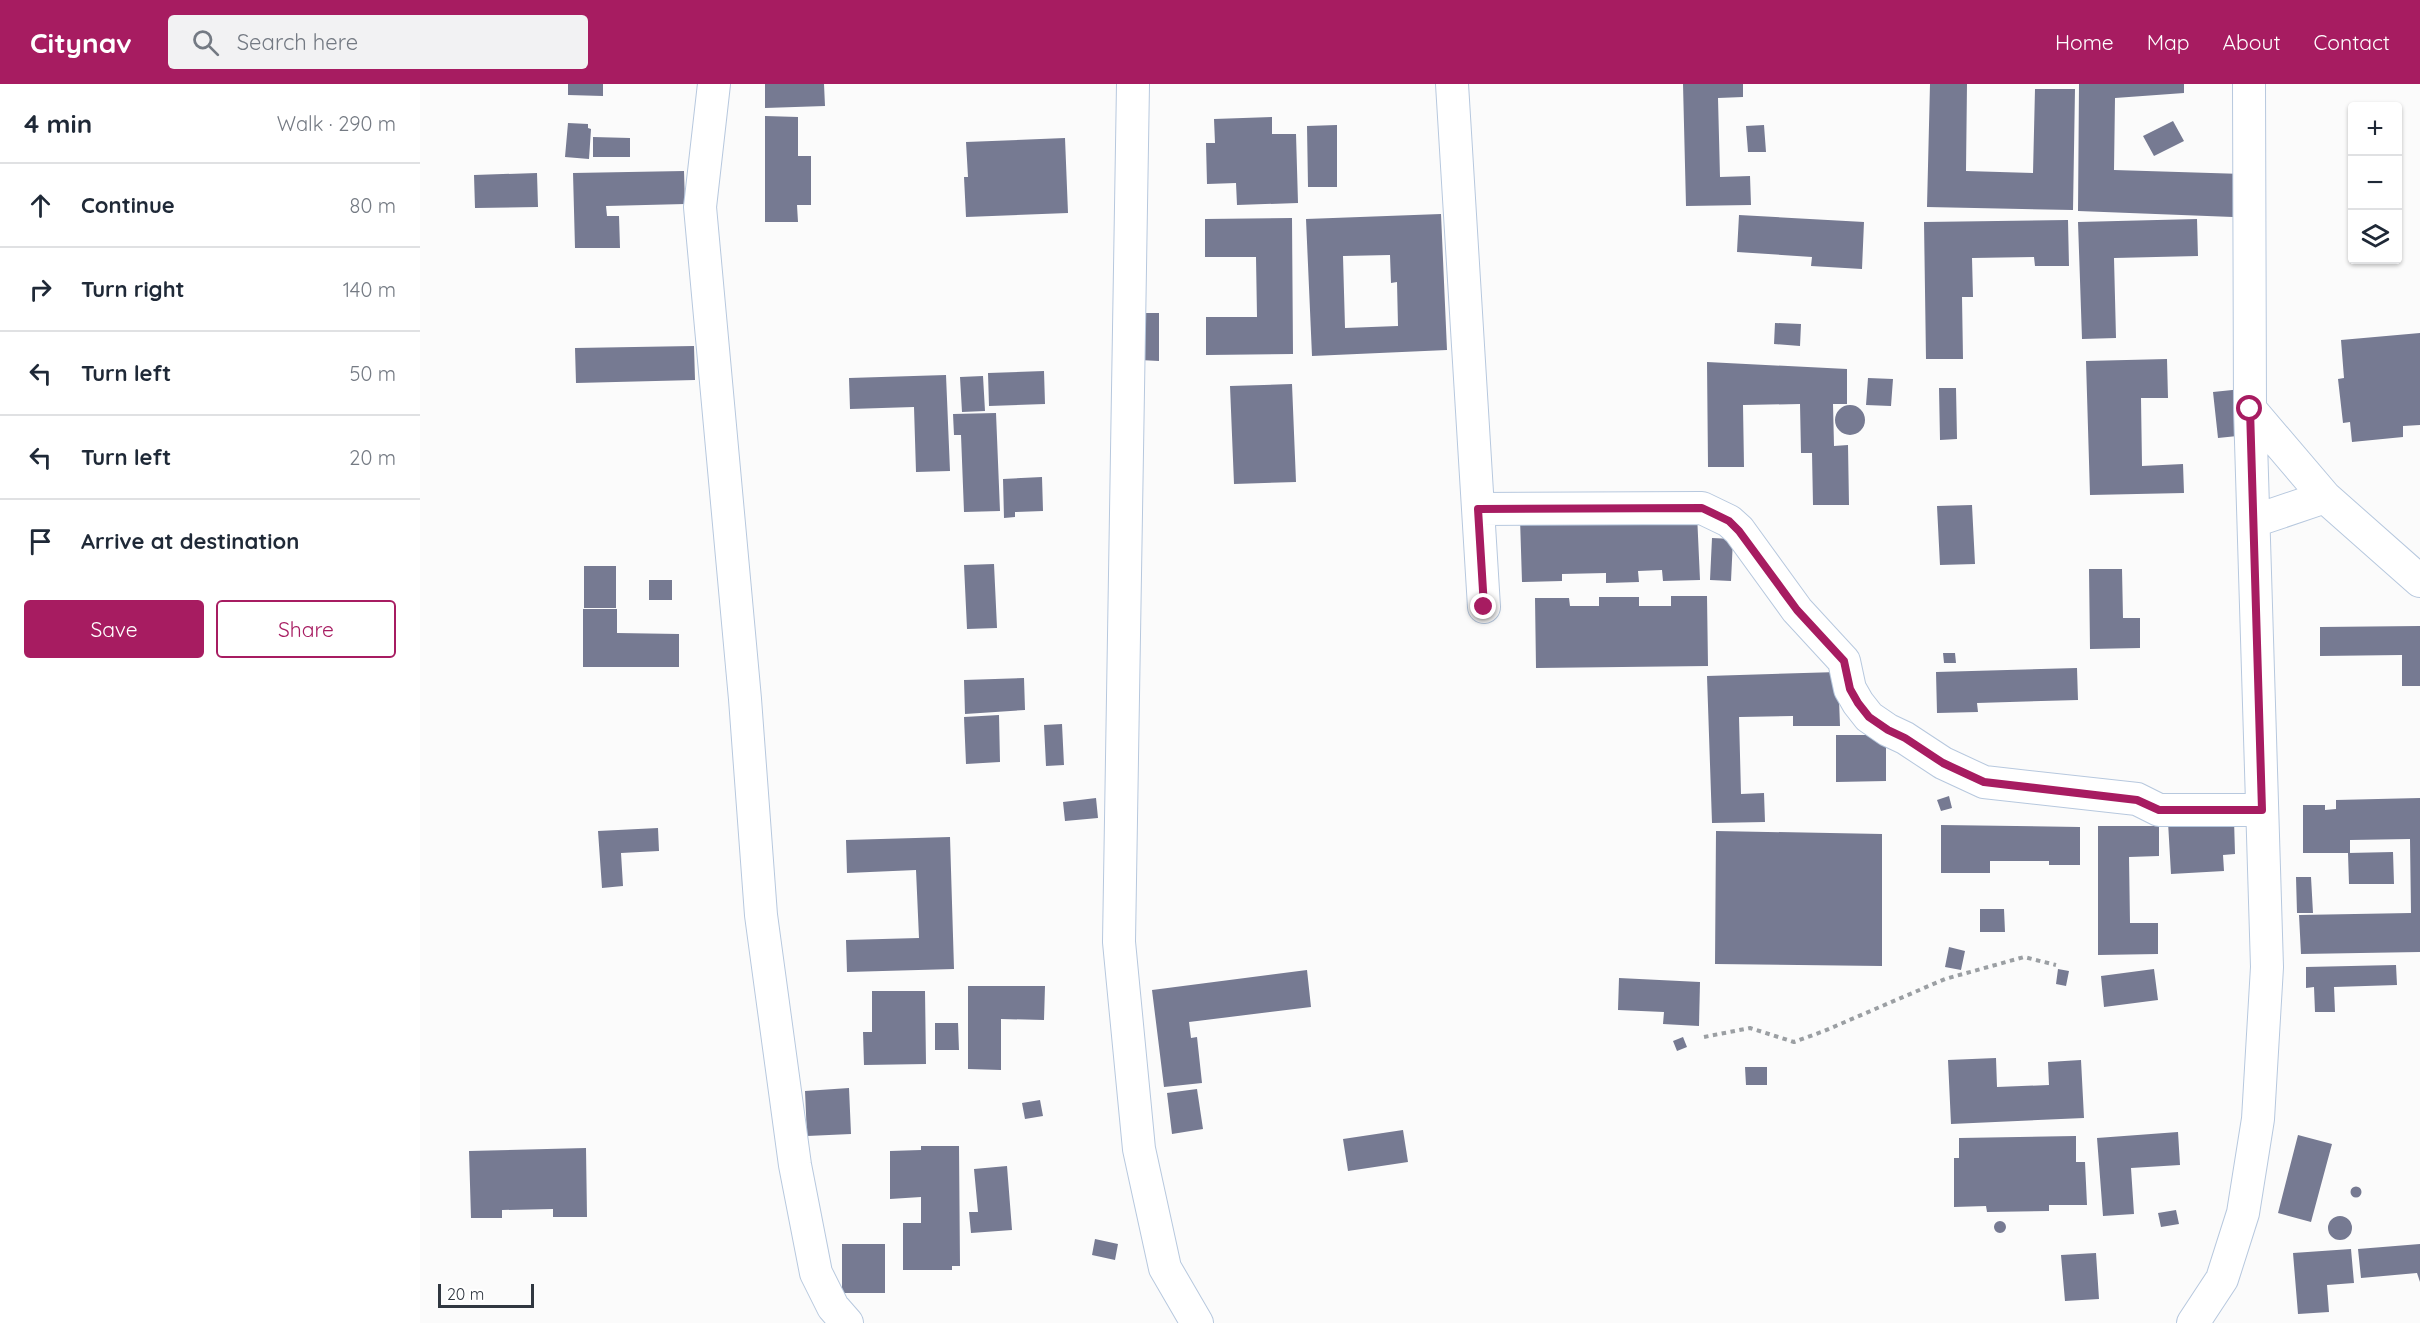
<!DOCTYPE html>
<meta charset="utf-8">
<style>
:root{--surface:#fff;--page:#f2f2f3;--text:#1f2937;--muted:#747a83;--line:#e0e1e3;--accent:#a71c61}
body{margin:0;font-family:Quicksand,sans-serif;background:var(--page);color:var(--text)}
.controls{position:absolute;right:18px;top:18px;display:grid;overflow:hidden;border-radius:6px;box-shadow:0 2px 4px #0004}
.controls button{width:54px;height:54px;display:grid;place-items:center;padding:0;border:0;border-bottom:2px solid var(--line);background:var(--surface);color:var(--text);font:30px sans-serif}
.scale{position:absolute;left:18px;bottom:15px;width:96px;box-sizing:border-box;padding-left:6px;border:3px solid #303740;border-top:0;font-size:16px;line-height:21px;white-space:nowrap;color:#303740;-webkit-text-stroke:4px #fff;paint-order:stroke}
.stop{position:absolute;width:18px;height:18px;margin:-14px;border:4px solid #a71c61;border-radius:50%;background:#fff}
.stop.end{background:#a71c61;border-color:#fff;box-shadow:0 2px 6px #0008}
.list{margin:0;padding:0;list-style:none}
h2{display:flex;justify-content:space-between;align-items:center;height:78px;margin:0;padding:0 24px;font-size:26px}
h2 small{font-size:20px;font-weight:400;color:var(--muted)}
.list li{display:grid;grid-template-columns:39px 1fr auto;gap:18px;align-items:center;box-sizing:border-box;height:84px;padding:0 24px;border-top:2px solid var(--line)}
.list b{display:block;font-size:22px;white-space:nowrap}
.list em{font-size:20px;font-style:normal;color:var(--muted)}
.actions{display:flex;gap:12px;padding:18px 24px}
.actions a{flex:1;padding:14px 0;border:2px solid var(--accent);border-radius:6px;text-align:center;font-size:21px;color:var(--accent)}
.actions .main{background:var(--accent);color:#fff}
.icon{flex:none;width:33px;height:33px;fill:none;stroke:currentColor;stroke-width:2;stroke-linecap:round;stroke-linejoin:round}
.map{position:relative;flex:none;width:2000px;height:1239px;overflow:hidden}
header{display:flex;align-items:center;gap:36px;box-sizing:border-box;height:84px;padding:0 30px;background:var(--accent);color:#fff}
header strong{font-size:28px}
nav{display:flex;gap:33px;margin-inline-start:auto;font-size:21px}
.search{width:420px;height:54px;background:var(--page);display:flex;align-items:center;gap:15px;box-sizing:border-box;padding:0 21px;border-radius:6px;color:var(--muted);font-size:22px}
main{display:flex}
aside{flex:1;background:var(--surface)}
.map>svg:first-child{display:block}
.building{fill:#767a92;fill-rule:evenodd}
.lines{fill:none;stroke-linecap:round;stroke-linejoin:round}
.minor-casing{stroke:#b7c8de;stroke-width:34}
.path{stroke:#9b9fa3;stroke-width:4;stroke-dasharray:4.5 4.5;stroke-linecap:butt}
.minor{stroke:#fff;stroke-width:32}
.route{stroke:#a71c61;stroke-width:8}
</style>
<header>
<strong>Citynav</strong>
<div class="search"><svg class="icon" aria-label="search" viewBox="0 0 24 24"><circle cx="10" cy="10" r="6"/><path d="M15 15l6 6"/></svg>Search here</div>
<nav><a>Home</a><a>Map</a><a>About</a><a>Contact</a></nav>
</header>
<main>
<aside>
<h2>4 min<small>Walk · 290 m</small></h2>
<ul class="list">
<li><svg class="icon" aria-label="ahead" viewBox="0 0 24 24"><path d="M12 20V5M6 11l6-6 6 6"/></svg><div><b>Continue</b></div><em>80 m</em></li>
<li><svg class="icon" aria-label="right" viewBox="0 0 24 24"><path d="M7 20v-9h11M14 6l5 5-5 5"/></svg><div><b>Turn right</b></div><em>140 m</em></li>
<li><svg class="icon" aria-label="left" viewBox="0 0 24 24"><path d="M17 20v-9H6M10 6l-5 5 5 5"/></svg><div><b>Turn left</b></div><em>50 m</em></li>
<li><svg class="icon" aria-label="left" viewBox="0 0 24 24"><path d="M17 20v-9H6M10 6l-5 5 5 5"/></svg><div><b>Turn left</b></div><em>20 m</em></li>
<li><svg class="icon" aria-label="arrive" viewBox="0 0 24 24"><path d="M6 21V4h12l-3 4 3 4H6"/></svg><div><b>Arrive at destination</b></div></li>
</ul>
<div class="actions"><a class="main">Save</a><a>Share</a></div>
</aside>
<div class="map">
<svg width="2000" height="1239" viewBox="0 0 2000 1239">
<rect width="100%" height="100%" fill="#fbfbfb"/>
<path class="building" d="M 148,0 L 183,0 L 183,12 L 148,11 Z
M 345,0 L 404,0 L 405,22 L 345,24 Z
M 1263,0 L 1323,0 L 1323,13 L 1298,14 L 1300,93 L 1330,92 L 1331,121 L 1266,122 Z
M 1510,0 L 1547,0 L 1546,87 L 1613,89 L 1615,5 L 1655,5 L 1653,126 L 1507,123 Z
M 1659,0 L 1764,0 L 1764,9 L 1695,14 L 1694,86 L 1823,90 L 1814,114 L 1813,133 L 1658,127 Z
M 345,32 L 378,33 L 378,72 L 391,72 L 391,121 L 377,121 L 378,138 L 345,138 Z
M 852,33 L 852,50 L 876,50 L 878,119 L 817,121 L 816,99 L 787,100 L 786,59 L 795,59 L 794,35 Z
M 1753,37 L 1764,57 L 1734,72 L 1723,52 Z
M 148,39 L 168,40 L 168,44 L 171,45 L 169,75 L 145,73 Z
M 917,41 L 917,103 L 888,103 L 887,42 Z
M 1344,41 L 1346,68 L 1328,68 L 1326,42 Z
M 173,53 L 210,54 L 210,73 L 173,73 Z
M 645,54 L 648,129 L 546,133 L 544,93 L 548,93 L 546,58 Z
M 264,87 L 265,120 L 186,122 L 187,132 L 199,132 L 200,164 L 155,164 L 153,89 Z
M 117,89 L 118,123 L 55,124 L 54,91 Z
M 1021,130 L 1027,266 L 892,272 L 886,135 ZM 970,171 L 971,199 L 977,198 L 978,242 L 925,244 L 923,172 Z
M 1319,131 L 1444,138 L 1442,185 L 1391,182 L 1392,173 L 1317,168 Z
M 872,134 L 873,270 L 786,271 L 786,233 L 837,233 L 836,173 L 785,173 L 785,135 Z
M 1777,135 L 1778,172 L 1694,174 L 1696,254 L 1662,255 L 1658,138 Z
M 1648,136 L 1649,182 L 1615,182 L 1614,173 L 1552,174 L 1553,213 L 1542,213 L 1543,275 L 1506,275 L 1504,138 Z
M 721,229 L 739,229 L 739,277 L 720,276 Z
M 1355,239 L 1381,240 L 1380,262 L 1354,260 Z
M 2000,249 L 2000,341 L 1983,342 L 1983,353 L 1932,358 L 1930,338 L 1923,339 L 1918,295 L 1924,294 L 1921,256 Z
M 274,262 L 275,296 L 156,299 L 155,264 Z
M 1747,275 L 1748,314 L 1721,314 L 1722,382 L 1763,380 L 1764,409 L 1670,411 L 1666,277 Z
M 1287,278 L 1427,285 L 1427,320 L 1413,320 L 1414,362 L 1428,361 L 1429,421 L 1393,421 L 1392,369 L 1381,369 L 1380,320 L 1323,321 L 1324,383 L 1288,383 Z
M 624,287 L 625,320 L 569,322 L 568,289 Z
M 526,291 L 530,387 L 496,388 L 494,323 L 430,325 L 429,294 Z
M 563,292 L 565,327 L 542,328 L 540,293 Z
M 1448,294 L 1473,295 L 1471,322 L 1446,321 Z
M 872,300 L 876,398 L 814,400 L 810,302 Z
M 1519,304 L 1536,304 L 1537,355 L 1520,356 Z
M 1822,305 L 1827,351 L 1798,354 L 1793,308 Z
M1415 336a15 15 0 1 1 30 0a15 15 0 1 1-30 0Z
M 576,329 L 580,427 L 544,428 L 541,351 L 534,351 L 533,330 Z
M 622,393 L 623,427 L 595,428 L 595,433 L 584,434 L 583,395 Z
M 1552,421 L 1555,480 L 1520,481 L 1517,422 Z
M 1277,430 L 1280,496 L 1243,497 L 1242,486 L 1218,487 L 1219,498 L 1186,499 L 1186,489 L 1142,490 L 1142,497 L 1102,498 L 1100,435 Z
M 1292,454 L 1313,455 L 1311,497 L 1290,496 Z
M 574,480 L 577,544 L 547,545 L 544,481 Z
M 164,482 L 196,482 L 196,524 L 164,524 Z
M 1669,485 L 1702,485 L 1703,534 L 1720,534 L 1720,564 L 1670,565 Z
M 229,496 L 252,496 L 252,516 L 229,516 Z
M 1251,512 L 1287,512 L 1288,582 L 1116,584 L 1115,514 L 1149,514 L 1150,522 L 1179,522 L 1179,513 L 1219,513 L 1219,522 L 1251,522 Z
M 163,525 L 197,525 L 197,549 L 259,550 L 259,583 L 163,583 Z
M 2000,542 L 2000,602 L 1982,602 L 1982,571 L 1900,572 L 1900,543 Z
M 1523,569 L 1535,569 L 1536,579 L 1524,579 Z
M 1657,584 L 1658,616 L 1557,619 L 1558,628 L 1517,629 L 1516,588 Z
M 1418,588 L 1420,642 L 1373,642 L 1373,632 L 1319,633 L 1321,710 L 1344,709 L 1345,738 L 1292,739 L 1287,592 Z
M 604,594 L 605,626 L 545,630 L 544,596 Z
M 579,631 L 580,678 L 546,680 L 544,633 Z
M 642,640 L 644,681 L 626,682 L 624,641 Z
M 1416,651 L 1466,651 L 1466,697 L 1416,698 Z
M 1529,712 L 1532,724 L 1521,727 L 1517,716 Z
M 676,714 L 678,734 L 645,737 L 643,718 Z
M 2000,714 L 2000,868 L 1881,870 L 1879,831 L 1991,829 L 1990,755 L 1930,756 L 1930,769 L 1883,769 L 1883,721 L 1905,721 L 1905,726 L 1916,725 L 1916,716 Z
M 1814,735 L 1815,770 L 1803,771 L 1804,787 L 1751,790 L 1748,738 Z
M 1521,741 L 1660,743 L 1660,781 L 1629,781 L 1629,777 L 1570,777 L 1570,789 L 1521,789 Z
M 1678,742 L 1739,742 L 1739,772 L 1709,773 L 1710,839 L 1738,839 L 1738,870 L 1678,871 Z
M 238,744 L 239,767 L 201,769 L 203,802 L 182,804 L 178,747 Z
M 1296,747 L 1462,750 L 1462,882 L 1295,880 Z
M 530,753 L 534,885 L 427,888 L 426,856 L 499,854 L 496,786 L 427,789 L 426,756 Z
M 1973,768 L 1974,800 L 1929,800 L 1928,769 Z
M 1876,793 L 1891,793 L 1893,829 L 1877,829 Z
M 1560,825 L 1584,825 L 1585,848 L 1560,848 Z
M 1529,863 L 1545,867 L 1541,886 L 1525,883 Z
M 1976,881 L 1977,901 L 1914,903 L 1915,928 L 1895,928 L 1894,903 L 1886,904 L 1886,883 Z
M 1638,885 L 1649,887 L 1646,902 L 1636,900 Z
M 1734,885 L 1738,916 L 1684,923 L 1681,892 Z
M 887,886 L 891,923 L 769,938 L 771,954 L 777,953 L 782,999 L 744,1003 L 732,906 Z
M 1199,894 L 1280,898 L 1279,942 L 1243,940 L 1244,928 L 1198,926 Z
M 548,902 L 625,902 L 624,936 L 581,935 L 581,986 L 548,985 Z
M 452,907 L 505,907 L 506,980 L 444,981 L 443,948 L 452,948 Z
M 515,939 L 538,939 L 539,966 L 515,966 Z
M 1263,953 L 1267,963 L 1257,967 L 1253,957 Z
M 1576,974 L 1577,1003 L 1629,1001 L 1628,978 L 1661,976 L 1664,1034 L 1531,1040 L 1528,976 Z
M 1325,983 L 1347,983 L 1347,1001 L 1326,1001 Z
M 429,1004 L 431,1050 L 387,1052 L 385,1007 Z
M 777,1005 L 783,1045 L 752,1050 L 747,1009 Z
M 620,1016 L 623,1032 L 605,1035 L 602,1019 Z
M 983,1046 L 988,1078 L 928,1087 L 923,1055 Z
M 1758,1048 L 1760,1081 L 1711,1084 L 1714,1130 L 1683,1132 L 1677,1054 Z
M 1878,1051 L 1912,1060 L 1891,1138 L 1858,1129 Z
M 1656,1052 L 1656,1078 L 1665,1078 L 1667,1121 L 1629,1121 L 1629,1127 L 1567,1128 L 1566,1122 L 1534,1123 L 1534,1074 L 1539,1074 L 1539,1054 Z
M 501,1062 L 539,1062 L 540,1182 L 532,1182 L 532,1186 L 483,1186 L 483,1139 L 501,1139 L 501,1113 L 470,1115 L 470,1067 L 501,1066 Z
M 166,1064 L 167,1133 L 133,1133 L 133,1125 L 82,1126 L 82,1134 L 51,1134 L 49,1067 Z
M 587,1082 L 592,1146 L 551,1149 L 549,1128 L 558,1128 L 554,1085 Z
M1930.5 1108a5.5 5.5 0 1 1 11 0a5.5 5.5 0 1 1-11 0Z
M 1756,1126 L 1759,1140 L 1741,1143 L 1738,1129 Z
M1908 1144a12 12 0 1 1 24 0a12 12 0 1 1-24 0Z
M1574 1143a6 6 0 1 1 12 0a6 6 0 1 1-12 0Z
M 675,1155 L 698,1160 L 695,1176 L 672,1171 Z
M 422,1160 L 465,1160 L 465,1209 L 422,1209 Z
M 2000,1160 L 2000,1198 L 1997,1189 L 1941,1194 L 1938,1165 Z
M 1931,1165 L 1934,1199 L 1907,1201 L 1909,1228 L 1878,1230 L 1873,1169 Z
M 1676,1169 L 1679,1215 L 1645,1217 L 1641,1171 Z"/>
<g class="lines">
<defs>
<path id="minor" d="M 294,0 L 280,123 L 325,615 L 341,831 L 375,1081 L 396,1189 L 413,1223 L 427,1239
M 713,0 L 699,858 L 719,1065 L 745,1184 L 777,1239
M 1032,0 L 1064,523
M 1830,325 L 1905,413 L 2000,497
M 1058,425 L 1282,424 L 1309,437 L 1319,446 L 1377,526 L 1424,577 L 1430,605 L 1438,619 L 1449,633 L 1468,646 L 1485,654 L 1523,679 L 1564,698 L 1717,715 L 1739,726 L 1842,726
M 1834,437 L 1905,413
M 1773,1239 L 1802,1195 L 1823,1129 L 1838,1035 L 1847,883 L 1830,325 L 1829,0"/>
</defs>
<use href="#minor" class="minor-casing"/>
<path class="path" d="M 1284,953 L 1330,944 L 1374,958 L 1404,947 L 1525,895 L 1604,873 L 1636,881"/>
<use href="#minor" class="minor"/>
</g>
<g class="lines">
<path class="route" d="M 1064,523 L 1058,425 L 1282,424 L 1309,437 L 1319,447 L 1377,526 L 1424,577 L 1430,605 L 1438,619 L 1449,633 L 1468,646 L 1485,654 L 1523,679 L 1564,698 L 1717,716 L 1739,726 L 1842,726 L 1830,325"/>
</g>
</svg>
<div class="controls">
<button>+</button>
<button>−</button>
<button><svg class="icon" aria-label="layers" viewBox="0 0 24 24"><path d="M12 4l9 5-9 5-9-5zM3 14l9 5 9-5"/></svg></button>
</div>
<div class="scale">20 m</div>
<div class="stop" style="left:1830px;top:325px"></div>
<div class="stop end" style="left:1064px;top:523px"></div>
</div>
</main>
